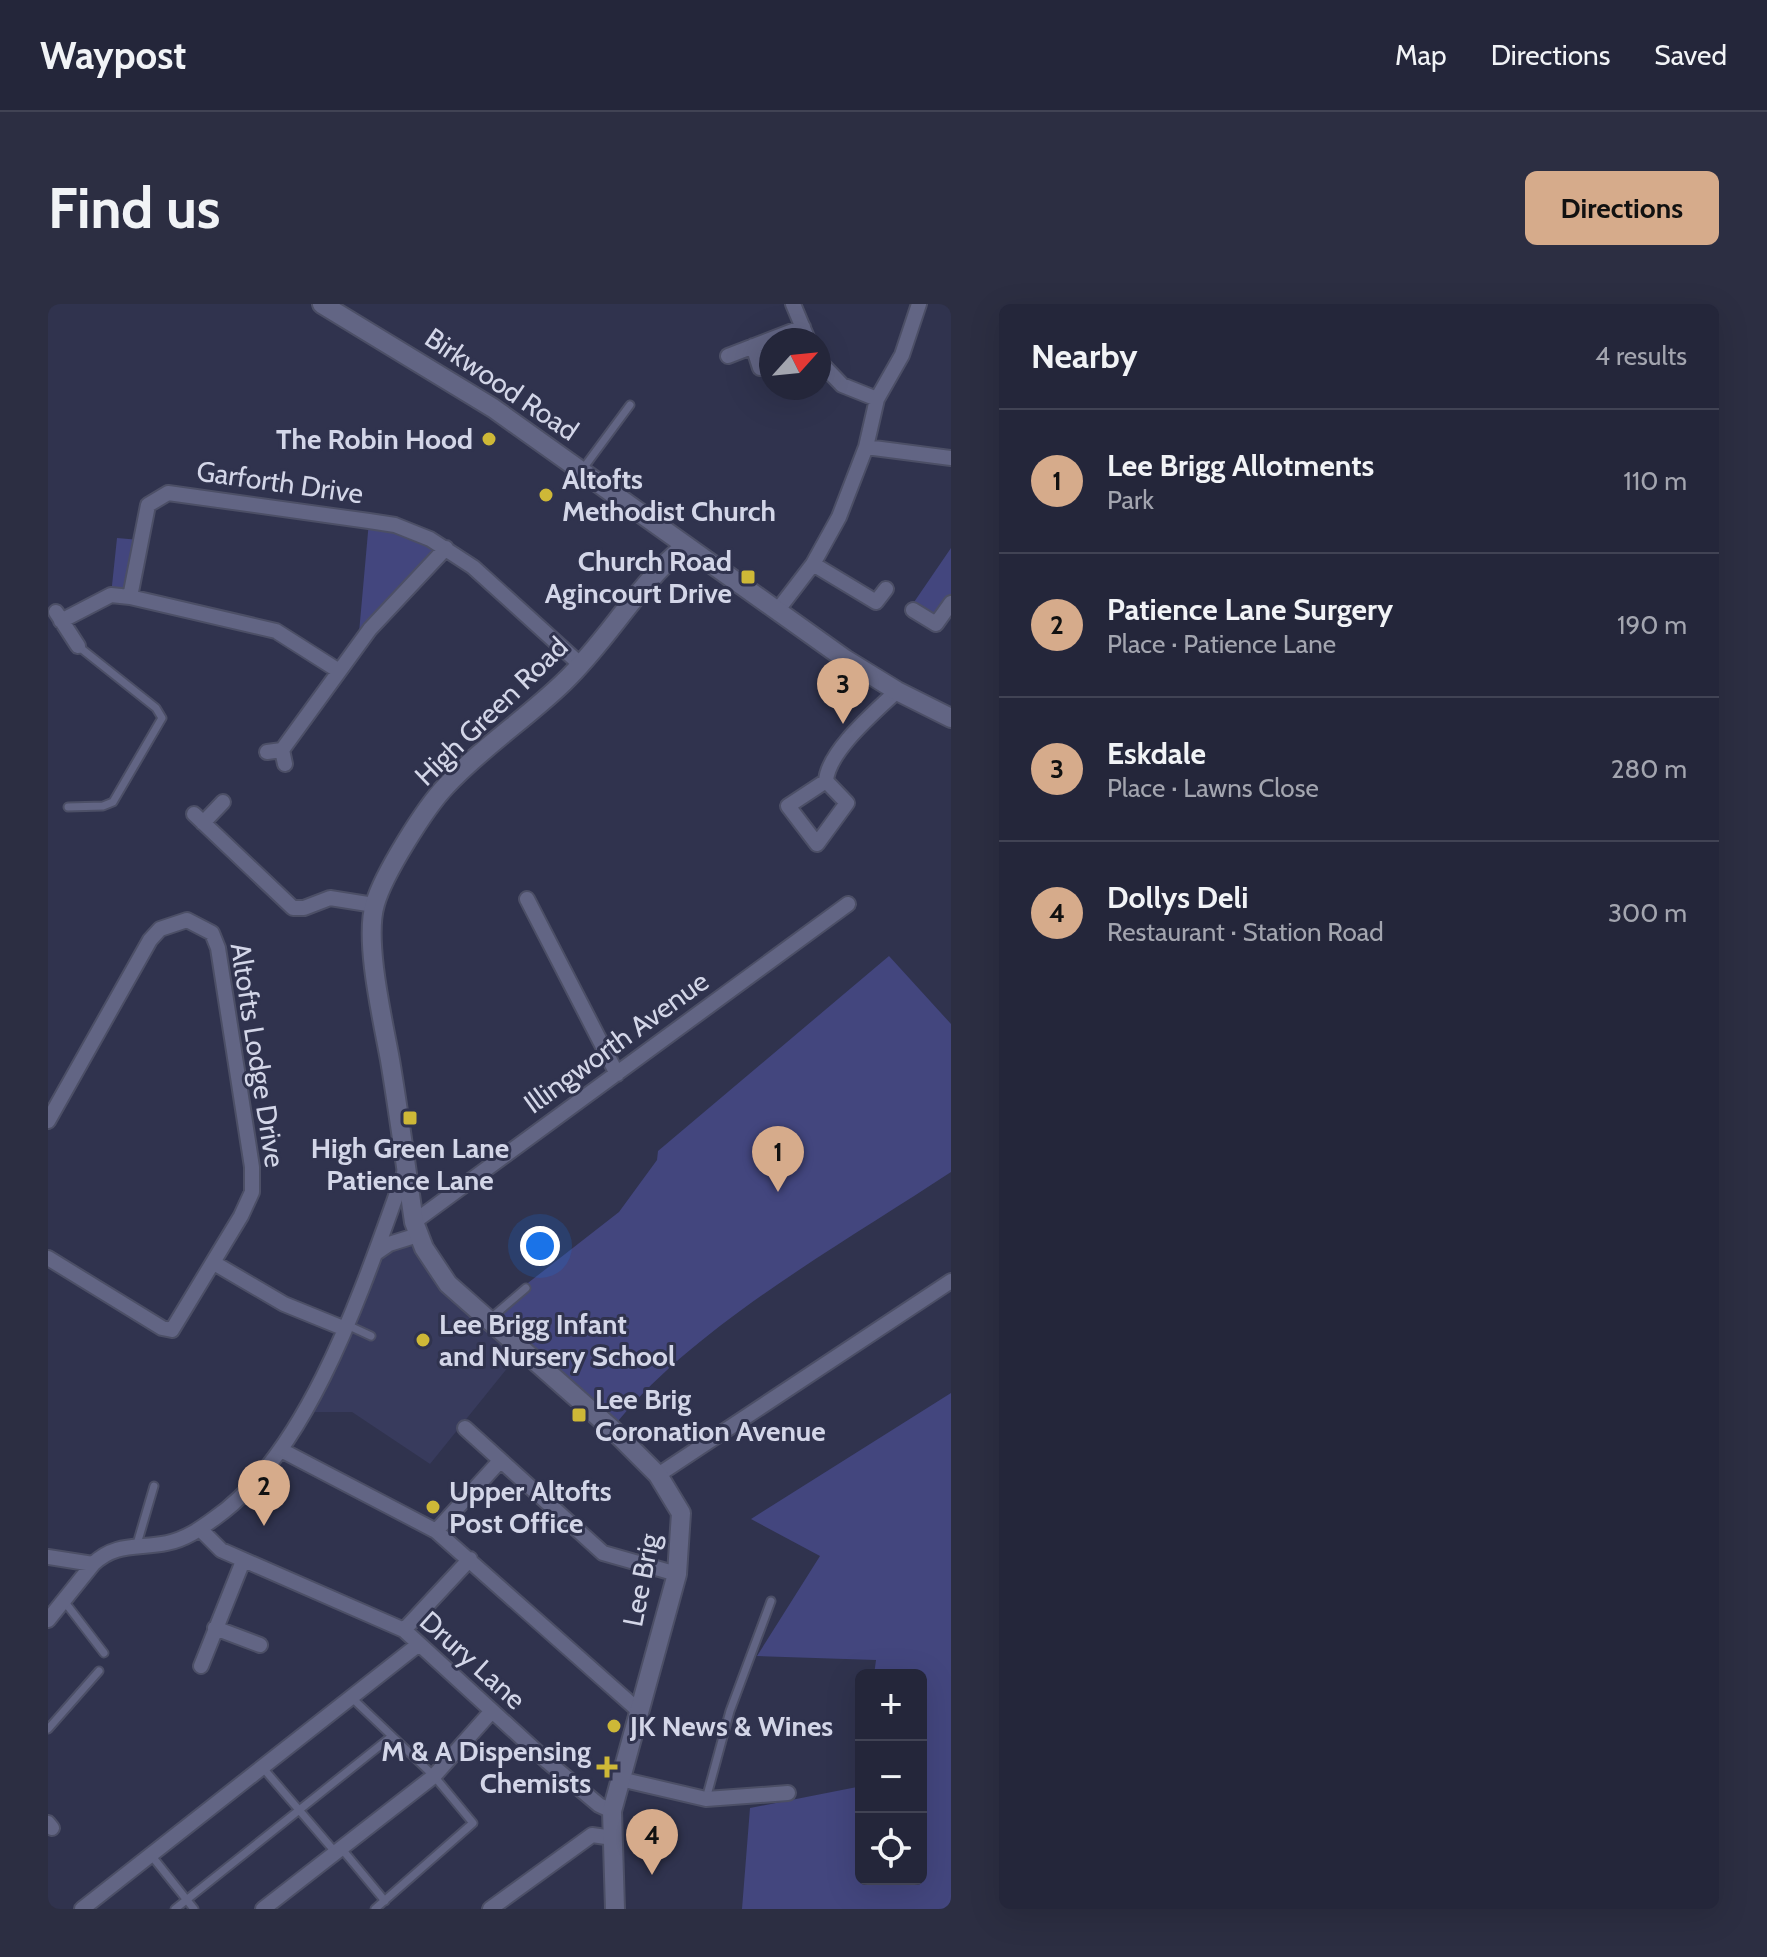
<!DOCTYPE html>
<meta charset="utf-8">
<style>
:root{--surface:#24263a;--page:#2c2e42;--text:#f1f3f6;--muted:#a3a5af;--line:#414354;--accent:#d6ab8b}
body{margin:0;font-family:Cabin,sans-serif;background:var(--page);color:var(--text)}
.controls{position:absolute;right:24px;bottom:24px;display:grid;overflow:hidden;border-radius:12px;box-shadow:0 8px 32px #0002}
.controls button{width:72px;height:72px;display:grid;place-items:center;padding:0;border:0;border-bottom:2px solid var(--line);background:var(--surface);color:var(--text);font:40px sans-serif}
.compass{position:absolute;left:711px;top:24px;width:72px;height:72px;border-radius:50%;background:var(--surface);box-shadow:0 8px 32px #0002;rotate:63deg}
.you{position:absolute;left:492px;top:942px;width:28px;height:28px;margin:-20px;border:6px solid #fff;border-radius:50%;background:#1a73e8;box-shadow:0 0 0 12px #1a73e833}
.badge{display:grid;place-items:center;width:52px;height:52px;border-radius:50%;background:var(--accent);color:#111;font-size:26px;font-weight:700}
.pin{position:absolute;translate:-50% -66px;filter:drop-shadow(0 2px 4px #0008)}
.pin::after{content:'';position:absolute;top:42px;width:28px;height:24px;background:inherit;clip-path:polygon(0 0,100% 0,50% 100%)}
.list{margin:0;padding:0;list-style:none}
h2{display:flex;justify-content:space-between;align-items:center;height:104px;margin:0;padding:0 32px;font-size:34px}
h2 small{font-size:26px;font-weight:400;color:var(--muted)}
.list li{display:grid;grid-template-columns:52px 1fr auto;gap:24px;align-items:center;box-sizing:border-box;height:144px;padding:0 32px;border-top:2px solid var(--line)}
.list b{display:block;font-size:30px;white-space:nowrap}
.list p{margin:0;font-size:26px;white-space:nowrap;color:var(--muted)}
.list em{font-size:26px;font-style:normal;color:var(--muted)}
.icon{flex:none;width:44px;height:44px;fill:none;stroke:currentColor;stroke-width:2;stroke-linecap:round;stroke-linejoin:round}
.map{position:relative;flex:none;width:903px;height:1605px;overflow:hidden;border-radius:12px}
header{display:flex;align-items:center;gap:48px;box-sizing:border-box;height:112px;padding:0 40px;background:var(--surface);border-bottom:2px solid var(--line)}
header strong{font-size:38px}
nav{display:flex;gap:44px;margin-inline-start:auto;font-size:28px}
.intro{display:flex;align-items:center;justify-content:space-between;box-sizing:border-box;height:192px;padding:0 48px}
h1{margin:0;font-size:56px}
.button{padding:20px 36px;border-radius:12px;background:var(--accent);color:#111;font-size:28px;font-weight:700}
main{display:flex;gap:48px;padding:0 48px}
aside{flex:1;background:var(--surface);border-radius:12px;box-shadow:0 8px 32px #0002}
.map>svg:first-child{display:block}
.built{fill:#383b5d}
.green{fill:#43467e}
.lines{fill:none;stroke-linecap:round;stroke-linejoin:round}
.service-casing{stroke:#4c4f66;stroke-width:11}
.minor-casing{stroke:#4c4f66;stroke-width:18}
.tertiary-casing{stroke:#4c4f66;stroke-width:22}
.service{stroke:#626584;stroke-width:7}
.minor{stroke:#626584;stroke-width:14}
.tertiary{stroke:#626584;stroke-width:18}
.poi-dot{fill:#ceb837;stroke:#30334e;stroke-width:3}
.labels{text-anchor:middle;dominant-baseline:central;stroke-width:6;stroke-linejoin:round;paint-order:stroke}
.street-label{font-size:28px;fill:#d3d6e8;stroke:#30334e}
.poi-label{font-size:28px;font-weight:bold;fill:#d3d6e8;stroke:#30334e;text-anchor:start}
</style>
<header>
<strong>Waypost</strong>
<nav><a>Map</a><a>Directions</a><a>Saved</a></nav>
</header>
<div class="intro"><h1>Find us</h1><a class="button">Directions</a></div>
<main>
<div class="map">
<svg width="903" height="1605" viewBox="0 0 903 1605">
<rect width="100%" height="100%" fill="#30334e"/>
<path class="built" d="M 370,931 L 376,944 L 473,1047 L 382,1160 L 304,1108 L 256,1108 L 327,949 Z"/>
<path class="green" d="M 321,217 L 398,244 L 310,340 Z
M 69,234 L 92,236 L 82,293 L 63,291 Z
M 903,244 L 903,299 L 888,320 L 862,304 Z
M 841,652 L 903,720 L 903,868 C 796,939 642,1024 564,1125 L 435,1014 L 571,908 L 609,856 L 610,847 Z
M 903,1089 L 903,1605 L 694,1605 L 702,1504 L 809,1483 L 813,1458 L 813,1575 L 873,1575 L 873,1371 L 826,1371 L 828,1356 L 709,1352 L 772,1252 L 703,1215 Z"/>
<g class="lines">
<defs>
<path id="service" d="M 534,166 L 582,101
M 20,503 L 55,502 L 65,498 L 114,414 L 108,404 L 30,342
M 443,1014 L 478,984
M 297,1020 L 323,1032
M 89,1240 L 106,1182
M 16,1297 L 56,1349
M 304,1394 L 386,1472 L 425,1519 L 327,1605
M 0,1425 L 51,1367
M 215,1464 L 288,1549
M 658,1495 L 682,1407 L 723,1297
M 293,1544 L 337,1597
M 103,1551 L 146,1605
M 127,1605 L 344,1432"/>
<path id="minor" d="M 745,0 L 760,36
M 705,42 L 712,64
M 680,52 L 755,23
M 771,57 L 794,81 L 829,95
M 818,143 L 903,154
M 765,260 L 828,298 L 838,285
M 865,306 L 888,320 L 903,299
M 729,307 L 765,260 L 791,213 L 818,143 L 829,95 L 854,51 L 871,0
M 8,308 L 30,342
M 13,317 L 63,291 L 82,293
M 291,367 L 228,327 L 82,293 L 100,201 L 120,189 L 321,217 L 347,221 L 382,235 L 425,263 L 533,361
M 234,446 L 322,325 L 398,244
M 219,448 L 234,446 L 237,460
M 778,477 L 799,499 L 769,540 L 740,502 L 778,477 C 780,447 827,408 849,387
M 146,510 L 245,604 L 256,604 L 282,594 L 326,601
M 155,519 L 175,498
M 479,595 L 569,770
M 0,817 L 102,636 L 112,625 L 139,616 L 164,629 L 170,644 L 204,863 L 204,888 L 193,912 L 124,1026 L 114,1024 L 0,954
M 366,918 L 800,600
M 328,949 L 341,940 L 370,931
M 166,959 L 236,1000 L 295,1024
M 417,1124 L 555,1249 L 629,1270
M 235,1147 L 388,1227 L 591,1407
M 610,1171 L 903,977
M 152,1225 L 173,1246 L 356,1326 L 500,1458 L 551,1501 L 564,1507
M 388,1227 L 452,1157
M 0,1253 L 45,1260 C 68,1238 90,1245 119,1239 C 138,1235 152,1225 167,1214 C 264,1146 318,974 358,864
M 0,1316 L 45,1260
M 167,1324 L 212,1341
M 356,1326 L 422,1255
M 153,1362 L 195,1257
M 572,1475 L 658,1495 L 740,1489
M 0,1519 L 4,1524
M 34,1605 L 371,1340
M 215,1605 L 386,1472 L 443,1408
M 442,1605 L 544,1531 L 565,1534"/>
<path id="tertiary" d="M 274,0 L 445,104 L 797,355 L 849,387 L 903,414
M 567,1605 L 564,1507 L 629,1270 L 633,1209 L 610,1171 L 564,1125 L 400,980 L 376,944 L 366,918 C 358,864 351,810 342,756 C 335,717 316,637 327,600 C 335,571 377,504 398,482 C 434,443 479,414 516,378 C 561,335 588,282 636,243"/>
</defs>
<use href="#service" class="service-casing"/>
<use href="#minor" class="minor-casing"/>
<use href="#tertiary" class="tertiary-casing"/>
<use href="#service" class="service"/>
<use href="#minor" class="minor"/>
<use href="#tertiary" class="tertiary"/>
</g>
<g class="poi-dot">
<circle cx="441" cy="135" r="8"/>
<circle cx="498" cy="191" r="8"/>
<rect x="692" y="265" width="16" height="16" rx="4"/>
<rect x="354" y="806" width="16" height="16" rx="4"/>
<circle cx="375" cy="1036" r="8"/>
<rect x="523" y="1103" width="16" height="16" rx="4"/>
<circle cx="385" cy="1203" r="8"/>
<circle cx="566" cy="1422" r="8"/>
<path d="M555 1451h8v8h8v8h-8v8h-8v-8h-8v-8h8z"/>
</g>
<g class="labels">
<g class="street-label">
<text transform="translate(454 80) rotate(34)">Birkwood Road</text>
<text transform="translate(232 178) rotate(8)">Garforth Drive</text>
<text transform="translate(443 407) rotate(-44)">High Green Road</text>
<text transform="translate(568 738) rotate(-36)">Illingworth Avenue</text>
<text transform="translate(210 751) rotate(81)">Altofts Lodge Drive</text>
<text transform="translate(593 1276) rotate(-79)">Lee Brig</text>
<text transform="translate(425 1356) rotate(42)">Drury Lane</text>
</g>
<g class="poi-label">
<text x="425" y="135" text-anchor="end">The Robin Hood</text>
<text x="514" y="175">Altofts<tspan x="514" dy="32">Methodist Church</tspan></text>
<text x="684" y="257" text-anchor="end">Church Road<tspan x="684" dy="32">Agincourt Drive</tspan></text>
<text x="362" y="844" text-anchor="middle">High Green Lane<tspan x="362" dy="32">Patience Lane</tspan></text>
<text x="391" y="1020">Lee Brigg Infant<tspan x="391" dy="32">and Nursery School</tspan></text>
<text x="547" y="1095">Lee Brig<tspan x="547" dy="32">Coronation Avenue</tspan></text>
<text x="401" y="1187">Upper Altofts<tspan x="401" dy="32">Post Office</tspan></text>
<text x="582" y="1422">JK News &amp; Wines</text>
<text x="543" y="1447" text-anchor="end">M &amp; A Dispensing<tspan x="543" dy="32">Chemists</tspan></text>
</g>
</g>
</svg>
<div class="controls">
<button>+</button>
<button>−</button>
<button><svg class="icon" aria-label="locate" viewBox="0 0 24 24"><circle cx="12" cy="12" r="6"/><path d="M12 2v4M12 18v4M2 12h4M18 12h4"/></svg></button>
</div>
<svg class="compass" viewBox="-18 -18 36 36"><path d="M0-13l5 13h-10z" fill="#e53935"/><path d="M0 13l5-13h-10z" fill="#a3a5af"/></svg>
<div class="you"></div>
<div class="pin badge" style="left:730px;top:888px">1</div>
<div class="pin badge" style="left:216px;top:1222px">2</div>
<div class="pin badge" style="left:795px;top:420px">3</div>
<div class="pin badge" style="left:604px;top:1571px">4</div>
</div>
<aside>
<h2>Nearby<small>4 results</small></h2>
<ul class="list">
<li><span class="badge">1</span><div><b>Lee Brigg Allotments</b><p>Park</p></div><em>110 m</em></li>
<li><span class="badge">2</span><div><b>Patience Lane Surgery</b><p>Place · Patience Lane</p></div><em>190 m</em></li>
<li><span class="badge">3</span><div><b>Eskdale</b><p>Place · Lawns Close</p></div><em>280 m</em></li>
<li><span class="badge">4</span><div><b>Dollys Deli</b><p>Restaurant · Station Road</p></div><em>300 m</em></li>
</ul>
</aside>
</main>
